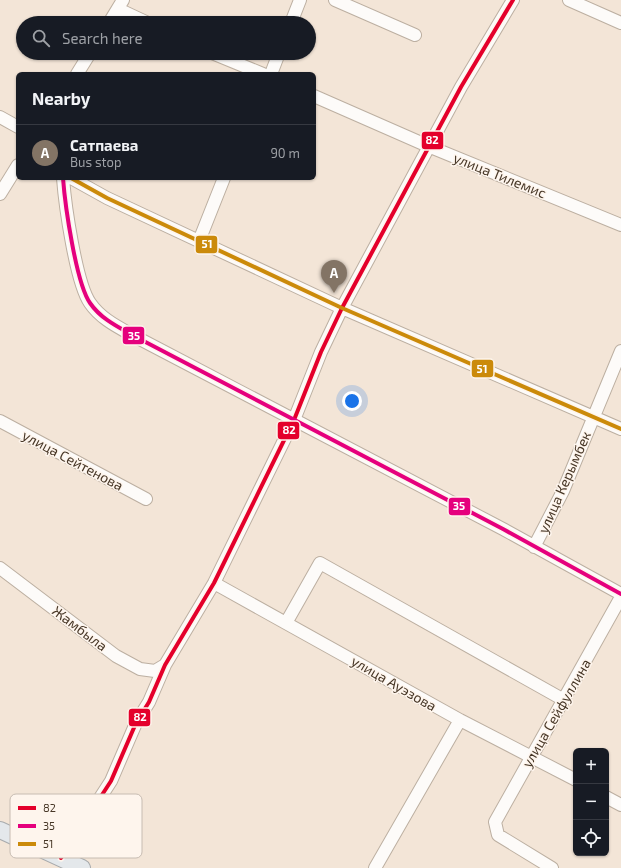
<!DOCTYPE html>
<meta charset="utf-8">
<style>
:root{--surface:#171b24;--page:#20242c;--text:#f1f3f6;--muted:#9ea1a6;--line:#363941;--accent:#837465}
body{margin:0;font-family:"Exo 2",sans-serif;background:var(--page);color:var(--text)}
.controls{position:absolute;right:12px;bottom:12px;display:grid;overflow:hidden;border-radius:6px;box-shadow:0 1px 3px #0004}
.controls button{width:36px;height:36px;display:grid;place-items:center;padding:0;border:0;border-bottom:1px solid var(--line);background:var(--surface);color:var(--text);font:20px sans-serif}
.you{position:absolute;left:352px;top:401px;width:14px;height:14px;margin:-10px;border:3px solid #fff;border-radius:50%;background:#1a73e8;box-shadow:0 0 0 6px #1a73e833}
.badge{display:grid;place-items:center;width:26px;height:26px;border-radius:50%;background:var(--accent);color:#fff;font-size:13px;font-weight:700}
.pin{position:absolute;translate:-50% -33px;filter:drop-shadow(0 1px 2px #0008)}
.pin::after{content:'';position:absolute;top:21px;width:14px;height:12px;background:inherit;clip-path:polygon(0 0,100% 0,50% 100%)}
.list{margin:0;padding:0;list-style:none}
h2{display:flex;justify-content:space-between;align-items:center;height:52px;margin:0;padding:0 16px;font-size:17px}
h2 small{font-size:13px;font-weight:400;color:var(--muted)}
.list li{display:grid;grid-template-columns:26px 1fr auto;gap:12px;align-items:center;box-sizing:border-box;height:56px;padding:0 16px;border-top:1px solid var(--line)}
.list b{display:block;font-size:15px;white-space:nowrap}
.list p{margin:0;font-size:13px;white-space:nowrap;color:var(--muted)}
.list em{font-size:13px;font-style:normal;color:var(--muted)}
.icon{flex:none;width:22px;height:22px;fill:none;stroke:currentColor;stroke-width:2;stroke-linecap:round;stroke-linejoin:round}
.map{position:relative;flex:none;width:621px;height:868px;overflow:hidden}
.search{position:absolute;background:var(--surface);box-shadow:0 1px 3px #0004;left:16px;top:16px;width:300px;height:44px;display:flex;align-items:center;gap:10px;box-sizing:border-box;padding:0 14px;border-radius:22px;color:var(--muted);font-size:15px}
.panel{position:absolute;background:var(--surface);box-shadow:0 1px 3px #0004;left:16px;top:72px;width:300px;height:108px;border-radius:6px}
.map>svg:first-child{display:block}
.lines{fill:none;stroke-linecap:round;stroke-linejoin:round}
.minor-casing{stroke:#bcafa1;stroke-width:14}
.major-casing{stroke:#a8abad;stroke-width:18}
.minor{stroke:#fdfbf9;stroke-width:12}
.major{stroke:#e4e8eb;stroke-width:16}
.bus-1-casing{stroke:#fef5ed;stroke-width:7}
.bus-2-casing{stroke:#fef5ed;stroke-width:7}
.bus-3-casing{stroke:#fef5ed;stroke-width:7}
.bus-1{stroke:#e4002b;stroke-width:4}
.bus-2{stroke:#e5007d;stroke-width:4}
.bus-3{stroke:#cb8a0a;stroke-width:4}
.labels{text-anchor:middle;dominant-baseline:central;stroke-width:3;stroke-linejoin:round;paint-order:stroke}
.street-label{font-size:14px;fill:#473727;stroke:#fef5ed}
.key{fill:#fef5ed;stroke:#c7bcb2;stroke-width:1}
.key-label{font-size:11px;fill:#473727}
.line-badge{stroke:#fef5ed;stroke-width:1.5}
.badge-label{font-size:11px;text-anchor:middle;font-weight:bold;fill:#fff}
</style>
<div class="map">
<svg width="621" height="868" viewBox="0 0 621 868">
<rect width="100%" height="100%" fill="#f3e5d7"/>
<g class="lines">
<defs>
<path id="minor" d="M 335,0 L 415,35
M 569,0 L 621,23
M 118,9 L 148,23
M 109,23 L 123,0
M 291,23 L 300,0
M 212,53 L 263,74
M 77,74 L 90,53
M 271,74 L 279,53
M 314,96 L 428,146 L 621,225
M 0,117 L 18,127
M 63,178 C 65,205 76,283 90,303 C 101,319 118,327 134,336 L 503,529 L 621,594
M 71,178 L 107,198 L 342,308 L 621,429
M 0,194 L 18,165
M 199,241 L 224,178
M 0,421 L 146,499
M 534,547 L 563,491 L 621,351
M 0,568 L 116,656 L 140,669 L 155,671 L 165,665
M 214,583 L 460,720 L 576,780
M 286,623 L 320,563 L 564,700
M 606,797 L 621,805
M 61,858 L 111,781 L 136,723 L 149,702 L 165,665 L 214,583 L 294,420 L 321,352 L 342,308 L 461,87 L 513,0
M 375,868 L 460,720
M 552,868 L 498,835 L 495,822 L 621,597"/>
<path id="major" d="M 0,830 L 82,868"/>
</defs>
<use href="#minor" class="minor-casing"/>
<use href="#major" class="major-casing"/>
<use href="#minor" class="minor"/>
<use href="#major" class="major"/>
<defs>
<path id="bus-1" d="M 61,858 L 111,781 L 136,723 L 149,702 L 165,665 L 214,583 L 294,420 L 321,352 L 342,308 L 461,87 L 513,0"/>
<path id="bus-2" d="M 63,178 C 65,205 76,283 90,303 C 101,319 118,327 134,336 L 503,529 L 621,594"/>
<path id="bus-3" d="M 71,178 L 107,198 L 342,308 L 621,429"/>
</defs>
<use href="#bus-1" class="bus-1-casing"/>
<use href="#bus-2" class="bus-2-casing"/>
<use href="#bus-3" class="bus-3-casing"/>
<use href="#bus-1" class="bus-1"/>
<use href="#bus-2" class="bus-2"/>
<use href="#bus-3" class="bus-3"/>
</g>
<g class="labels">
<g class="street-label">
<text transform="translate(500 175) rotate(22)">улица Тилемис</text>
<text transform="translate(73 460) rotate(28)">улица Сейтенова</text>
<text transform="translate(564 482) rotate(-66)">улица Керымбек</text>
<text transform="translate(80 628) rotate(37)">Жамбыла</text>
<text transform="translate(394 683) rotate(30)">улица Ауэзова</text>
<text transform="translate(556 713) rotate(-60)">улица Сейфуллина</text>
</g>
</g>
<rect x="10" y="794" width="132" height="64" rx="6" class="key"/>
<rect x="18" y="806" width="18" height="4" fill="#e4002b"/>
<rect x="18" y="824" width="18" height="4" fill="#e5007d"/>
<rect x="18" y="842" width="18" height="4" fill="#cb8a0a"/>
<g class="key-label">
<text x="43" y="812">82</text>
<text x="43" y="830">35</text>
<text x="43" y="848">51</text>
</g>
<g class="line-badge">
<rect x="421" y="131" width="23" height="19" rx="4" fill="#e4002b"/>
<rect x="195" y="235" width="23" height="19" rx="4" fill="#cb8a0a"/>
<rect x="122" y="326" width="23" height="19" rx="4" fill="#e5007d"/>
<rect x="471" y="359" width="23" height="19" rx="4" fill="#cb8a0a"/>
<rect x="277" y="421" width="23" height="19" rx="4" fill="#e4002b"/>
<rect x="448" y="497" width="23" height="19" rx="4" fill="#e5007d"/>
<rect x="128" y="708" width="23" height="19" rx="4" fill="#e4002b"/>
</g>
<g class="badge-label">
<text x="432" y="144">82</text>
<text x="207" y="248">51</text>
<text x="134" y="340">35</text>
<text x="482" y="373">51</text>
<text x="289" y="434">82</text>
<text x="459" y="510">35</text>
<text x="140" y="721">82</text>
</g>
</svg>
<div class="controls">
<button>+</button>
<button>−</button>
<button><svg class="icon" aria-label="locate" viewBox="0 0 24 24"><circle cx="12" cy="12" r="6"/><path d="M12 2v4M12 18v4M2 12h4M18 12h4"/></svg></button>
</div>
<div class="you"></div>
<div class="pin badge" style="left:334px;top:293px">A</div>
<div class="search"><svg class="icon" aria-label="search" viewBox="0 0 24 24"><circle cx="10" cy="10" r="6"/><path d="M15 15l6 6"/></svg>Search here</div>
<section class="panel">
<h2>Nearby<small></small></h2>
<ul class="list">
<li><span class="badge">A</span><div><b>Сатпаева</b><p>Bus stop</p></div><em>90 m</em></li>
</ul>
</section>
</div>
